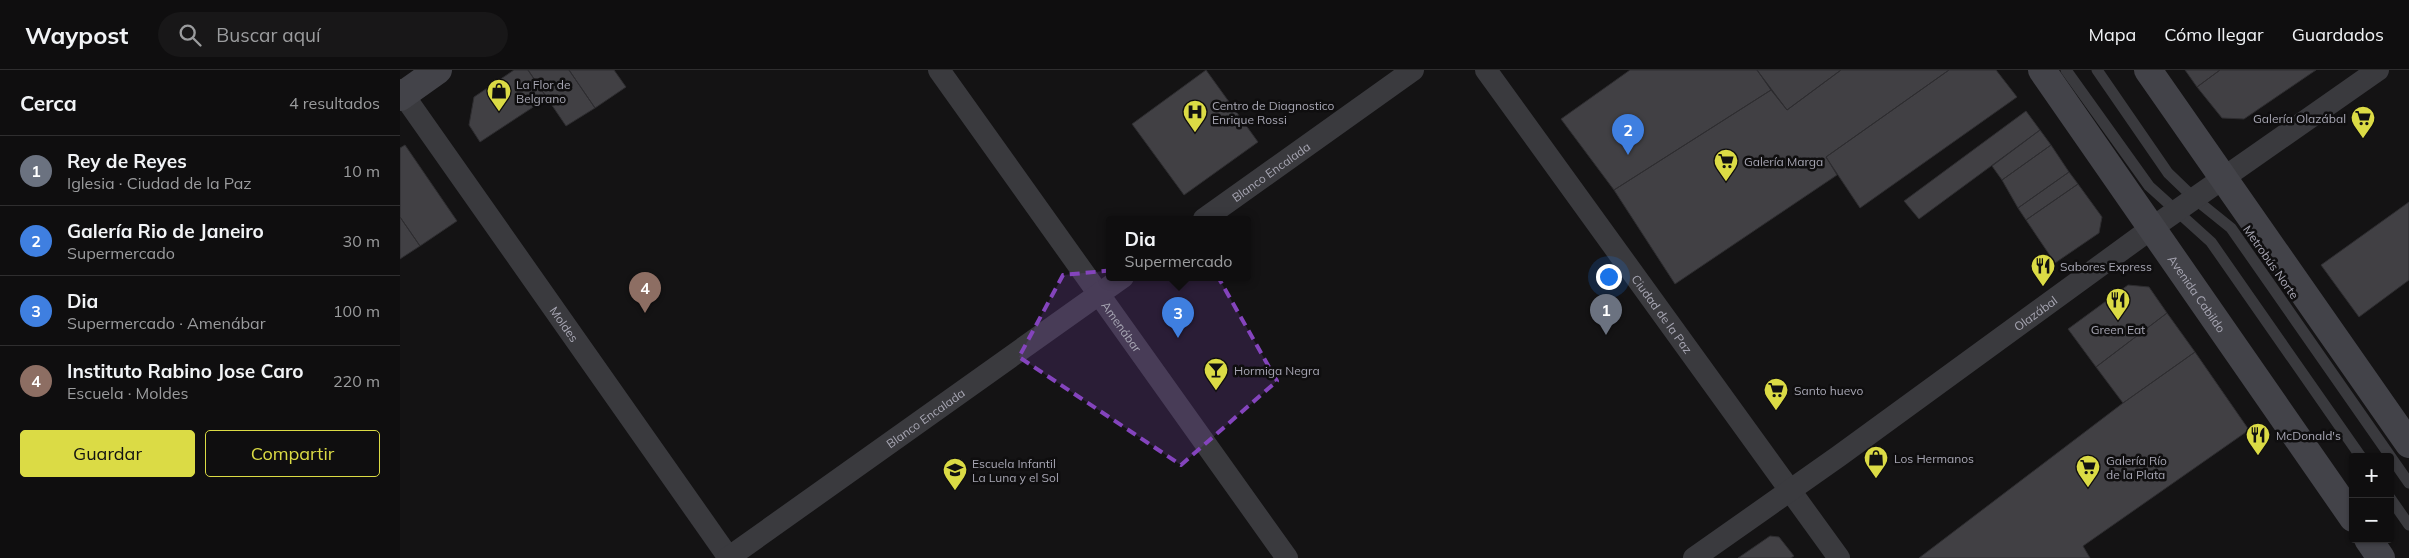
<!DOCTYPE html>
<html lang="es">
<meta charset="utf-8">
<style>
:root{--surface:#0f0e0f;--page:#181718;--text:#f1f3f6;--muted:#9b9c9e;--line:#2f2e2f;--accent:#dbdb45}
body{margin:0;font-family:Mulish,sans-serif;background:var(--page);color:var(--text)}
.controls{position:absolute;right:15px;bottom:15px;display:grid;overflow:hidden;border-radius:5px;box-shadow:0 1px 4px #0004}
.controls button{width:45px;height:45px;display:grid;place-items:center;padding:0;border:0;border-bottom:1px solid var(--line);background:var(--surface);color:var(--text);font:25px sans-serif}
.you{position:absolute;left:1208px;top:206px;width:18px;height:18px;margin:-12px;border:4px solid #fff;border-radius:50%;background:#1a73e8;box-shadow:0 0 0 8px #1a73e833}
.badge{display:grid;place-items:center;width:32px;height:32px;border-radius:50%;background:var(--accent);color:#fff;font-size:16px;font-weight:700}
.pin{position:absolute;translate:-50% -41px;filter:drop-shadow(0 1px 2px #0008)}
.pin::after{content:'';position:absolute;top:26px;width:18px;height:15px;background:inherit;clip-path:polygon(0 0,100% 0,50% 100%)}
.popup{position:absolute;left:706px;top:146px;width:145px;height:65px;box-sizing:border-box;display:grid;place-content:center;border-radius:5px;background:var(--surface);filter:drop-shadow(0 1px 4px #0005);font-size:16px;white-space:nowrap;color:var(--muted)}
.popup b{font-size:19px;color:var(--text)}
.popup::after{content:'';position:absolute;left:50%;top:100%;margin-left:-10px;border:10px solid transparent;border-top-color:var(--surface)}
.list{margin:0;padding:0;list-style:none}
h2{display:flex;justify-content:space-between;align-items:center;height:65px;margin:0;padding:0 20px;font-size:21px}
h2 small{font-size:16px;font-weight:400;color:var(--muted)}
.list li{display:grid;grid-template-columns:32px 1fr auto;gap:15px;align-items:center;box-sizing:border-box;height:70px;padding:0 20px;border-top:1px solid var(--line)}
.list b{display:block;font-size:19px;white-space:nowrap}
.list p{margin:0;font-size:16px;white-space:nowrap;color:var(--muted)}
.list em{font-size:16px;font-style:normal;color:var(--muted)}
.actions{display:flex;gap:10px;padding:15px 20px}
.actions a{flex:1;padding:11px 0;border:1px solid var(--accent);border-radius:5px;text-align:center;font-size:18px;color:var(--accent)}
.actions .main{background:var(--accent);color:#111}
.icon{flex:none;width:28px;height:28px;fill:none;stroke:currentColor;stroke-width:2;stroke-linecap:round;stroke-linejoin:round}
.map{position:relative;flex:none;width:2009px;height:488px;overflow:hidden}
header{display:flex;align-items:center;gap:30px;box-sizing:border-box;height:70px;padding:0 25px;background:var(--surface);border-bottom:1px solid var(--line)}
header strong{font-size:24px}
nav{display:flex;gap:28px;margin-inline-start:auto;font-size:18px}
.search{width:350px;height:45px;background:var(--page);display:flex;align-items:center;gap:12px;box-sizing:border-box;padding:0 18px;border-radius:28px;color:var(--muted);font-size:19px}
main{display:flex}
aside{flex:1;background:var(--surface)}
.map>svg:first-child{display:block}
.building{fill:#414044;stroke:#2e2d30}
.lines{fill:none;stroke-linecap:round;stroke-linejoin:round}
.service{stroke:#3a3a3e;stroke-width:11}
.minor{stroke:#3a3a3e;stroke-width:22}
.secondary{stroke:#434349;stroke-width:28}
.marked{fill:#8444bd;fill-opacity:0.2;stroke:#8444bd;stroke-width:4;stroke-dasharray:10 6;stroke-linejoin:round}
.labels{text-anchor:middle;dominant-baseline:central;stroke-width:5;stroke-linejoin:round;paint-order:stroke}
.poi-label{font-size:12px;fill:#a7a6b3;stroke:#0f0e0f;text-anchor:start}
.street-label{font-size:12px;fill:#a7a6b3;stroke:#0f0e0f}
</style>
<header>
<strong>Waypost</strong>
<div class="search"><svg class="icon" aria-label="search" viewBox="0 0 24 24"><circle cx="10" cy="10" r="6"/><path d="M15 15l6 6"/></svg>Buscar aquí</div>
<nav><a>Mapa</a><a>Cómo llegar</a><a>Guardados</a></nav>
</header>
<main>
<aside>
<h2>Cerca<small>4 resultados</small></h2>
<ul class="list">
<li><span class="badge" style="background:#6b7280">1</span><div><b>Rey de Reyes</b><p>Iglesia · Ciudad de la Paz</p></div><em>10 m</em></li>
<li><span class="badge" style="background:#3f7fe0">2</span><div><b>Galería Rio de Janeiro</b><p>Supermercado</p></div><em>30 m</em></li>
<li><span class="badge" style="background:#3f7fe0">3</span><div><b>Dia</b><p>Supermercado · Amenábar</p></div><em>100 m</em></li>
<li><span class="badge" style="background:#8d6e63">4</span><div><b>Instituto Rabino Jose Caro</b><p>Escuela · Moldes</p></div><em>220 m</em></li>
</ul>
<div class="actions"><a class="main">Guardar</a><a>Compartir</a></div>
</aside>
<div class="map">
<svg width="2009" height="488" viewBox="0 0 2009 488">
<rect width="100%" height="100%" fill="#141314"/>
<path class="building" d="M 114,0 L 128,0 L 147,28 L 80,72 L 69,55 L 74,27 Z
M 128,0 L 169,0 L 195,38 L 166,56 Z
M 169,0 L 214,0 L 226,17 L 195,38 Z
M 806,0 L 858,72 L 784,125 L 732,54 Z
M 1230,0 L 1357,0 L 1371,20 L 1214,120 L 1161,49 Z
M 1357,0 L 1441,0 L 1387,40 Z
M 1441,0 L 1549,0 L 1426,87 L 1437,105 L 1275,214 L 1214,120 L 1371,20 L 1387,40 Z
M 1549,0 L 1596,0 L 1617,27 L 1460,138 L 1426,87 Z
M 1785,0 L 1820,0 L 1797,17 Z
M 1820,0 L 1916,0 L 1844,49 L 1822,48 L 1797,17 Z
M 1626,41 L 1640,60 L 1519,149 L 1504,131 Z
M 1640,60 L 1651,75 L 1602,110 L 1592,96 Z
M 5,75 L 57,151 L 20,176 L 0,147 L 0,78 Z
M 1651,75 L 1669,102 L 1618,138 L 1602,110 Z
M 1669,102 L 1678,114 L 1626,150 L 1618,138 Z
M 1678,114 L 1702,147 L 1699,163 L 1655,193 L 1626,150 Z
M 2009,132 L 2009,210 L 1959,247 L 1921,195 Z
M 0,147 L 20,176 L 0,189 Z
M 1728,215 L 1749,217 L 1767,243 L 1696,297 L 1668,259 Z
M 1767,243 L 1795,282 L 1723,333 L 1696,297 Z
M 1795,282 L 1849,360 L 1683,476 L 1690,488 L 1519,488 L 1723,333 Z
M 1370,466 L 1379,467 L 1394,486 L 1391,488 L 1338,488 Z"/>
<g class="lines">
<path class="service" d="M 1666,0 L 1749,116 L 1811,172 L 1961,387
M 1697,0 L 1768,103 L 1795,129 L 1831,158 L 2009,413
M 1990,428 L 2009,455"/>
<g class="minor">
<path id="s1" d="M 539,0 L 887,488"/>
<path id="s2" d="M 1086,0 L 1439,488"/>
<path id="s3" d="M 0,20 L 329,488"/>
<path id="s4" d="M 804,149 L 1013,0"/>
<path id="s5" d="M 328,488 L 723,207"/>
<path id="s6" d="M 1294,488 L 1439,386 L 1752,158 L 1978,0"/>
</g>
<g class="secondary">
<path id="s7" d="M 1642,0 L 1953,448"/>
<path d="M 1748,0 L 2009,374"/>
<path d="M 0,27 L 38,0"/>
<path d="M 1968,469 L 1981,488"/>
</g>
</g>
<path class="marked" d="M 809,191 L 877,311 L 781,395 L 619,287 L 663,205 Z"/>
<defs>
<symbol id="shop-pin" viewBox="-11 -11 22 30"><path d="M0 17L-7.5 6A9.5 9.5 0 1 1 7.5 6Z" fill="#dbdb45" stroke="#0f0e0f"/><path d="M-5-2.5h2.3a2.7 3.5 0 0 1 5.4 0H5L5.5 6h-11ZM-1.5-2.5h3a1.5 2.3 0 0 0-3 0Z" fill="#111"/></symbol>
<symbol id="hospital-pin" viewBox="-11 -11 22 30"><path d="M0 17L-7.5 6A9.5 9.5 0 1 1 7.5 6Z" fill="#dbdb45" stroke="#0f0e0f"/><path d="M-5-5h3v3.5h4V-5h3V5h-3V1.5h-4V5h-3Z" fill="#111"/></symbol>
<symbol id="supermarket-pin" viewBox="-11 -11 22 30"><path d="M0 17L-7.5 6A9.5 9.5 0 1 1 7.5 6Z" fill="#dbdb45" stroke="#0f0e0f"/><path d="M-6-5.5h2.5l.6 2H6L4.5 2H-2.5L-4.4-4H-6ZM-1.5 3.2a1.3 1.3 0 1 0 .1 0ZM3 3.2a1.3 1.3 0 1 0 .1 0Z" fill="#111"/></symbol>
<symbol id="restaurant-pin" viewBox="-11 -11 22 30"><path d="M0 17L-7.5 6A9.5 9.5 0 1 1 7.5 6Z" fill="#dbdb45" stroke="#0f0e0f"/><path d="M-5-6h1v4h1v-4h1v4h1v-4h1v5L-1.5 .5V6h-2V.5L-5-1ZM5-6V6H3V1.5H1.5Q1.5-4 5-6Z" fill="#111"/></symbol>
<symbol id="bar-pin" viewBox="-11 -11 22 30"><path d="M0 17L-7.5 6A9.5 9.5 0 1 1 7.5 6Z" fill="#dbdb45" stroke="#0f0e0f"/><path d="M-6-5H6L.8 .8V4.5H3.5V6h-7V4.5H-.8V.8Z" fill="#111"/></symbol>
<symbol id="school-pin" viewBox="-11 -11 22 30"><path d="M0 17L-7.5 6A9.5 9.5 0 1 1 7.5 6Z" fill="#dbdb45" stroke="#0f0e0f"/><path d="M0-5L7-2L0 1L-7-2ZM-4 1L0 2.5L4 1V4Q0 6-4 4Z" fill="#111"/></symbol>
</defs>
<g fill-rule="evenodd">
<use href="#shop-pin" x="85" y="7" width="28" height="38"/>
<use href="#hospital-pin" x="781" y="28" width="28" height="38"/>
<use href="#supermarket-pin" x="1949" y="34" width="28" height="38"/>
<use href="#supermarket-pin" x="1312" y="77" width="28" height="38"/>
<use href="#restaurant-pin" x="1629" y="182" width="28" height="38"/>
<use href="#restaurant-pin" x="1704" y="216" width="28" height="38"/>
<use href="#bar-pin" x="802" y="286" width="28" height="38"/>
<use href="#supermarket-pin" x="1362" y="306" width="28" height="38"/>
<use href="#restaurant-pin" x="1844" y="351" width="28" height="38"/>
<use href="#shop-pin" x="1462" y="374" width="28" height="38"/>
<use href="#supermarket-pin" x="1674" y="383" width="28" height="38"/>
<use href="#school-pin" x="541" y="386" width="28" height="38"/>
</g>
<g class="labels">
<g class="poi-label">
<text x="116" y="14">La Flor de<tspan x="116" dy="14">Belgrano</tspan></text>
<text x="812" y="35">Centro de Diagnostico<tspan x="812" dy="14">Enrique Rossi</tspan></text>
<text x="1946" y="48" text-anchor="end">Galería Olazábal</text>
<text x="1344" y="91">Galería Marga</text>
<text x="1660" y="196">Sabores Express</text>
<text x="1718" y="259" text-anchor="middle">Green Eat</text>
<text x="834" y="300">Hormiga Negra</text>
<text x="1394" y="320">Santo huevo</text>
<text x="1876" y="365">McDonald's</text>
<text x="1494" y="388">Los Hermanos</text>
<text x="1706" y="390">Galería Río<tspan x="1706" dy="14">de la Plata</tspan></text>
<text x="572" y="393">Escuela Infantil<tspan x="572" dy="14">La Luna y el Sol</tspan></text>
</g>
<g class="street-label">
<text stroke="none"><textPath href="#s4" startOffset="82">Blanco Encalada</textPath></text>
<text transform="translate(1871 192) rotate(55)">Metrobús Norte</text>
<text stroke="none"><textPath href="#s7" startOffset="272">Avenida Cabildo</textPath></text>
<text stroke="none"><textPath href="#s6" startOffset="420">Olazábal</textPath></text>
<text stroke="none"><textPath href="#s2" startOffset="301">Ciudad de la Paz</textPath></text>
<text stroke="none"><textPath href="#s3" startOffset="286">Moldes</textPath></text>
<text stroke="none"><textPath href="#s1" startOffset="315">Amenábar</textPath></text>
<text stroke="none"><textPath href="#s5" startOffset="242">Blanco Encalada</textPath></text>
</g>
</g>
</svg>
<div class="controls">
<button>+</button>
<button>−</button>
</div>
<div class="you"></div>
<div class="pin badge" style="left:1206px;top:265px;background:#6b7280">1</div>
<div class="pin badge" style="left:1228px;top:85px;background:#3f7fe0">2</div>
<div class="pin badge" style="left:778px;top:268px;background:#3f7fe0">3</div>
<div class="popup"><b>Dia</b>Supermercado</div>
<div class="pin badge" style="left:245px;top:243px;background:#8d6e63">4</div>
</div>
</main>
